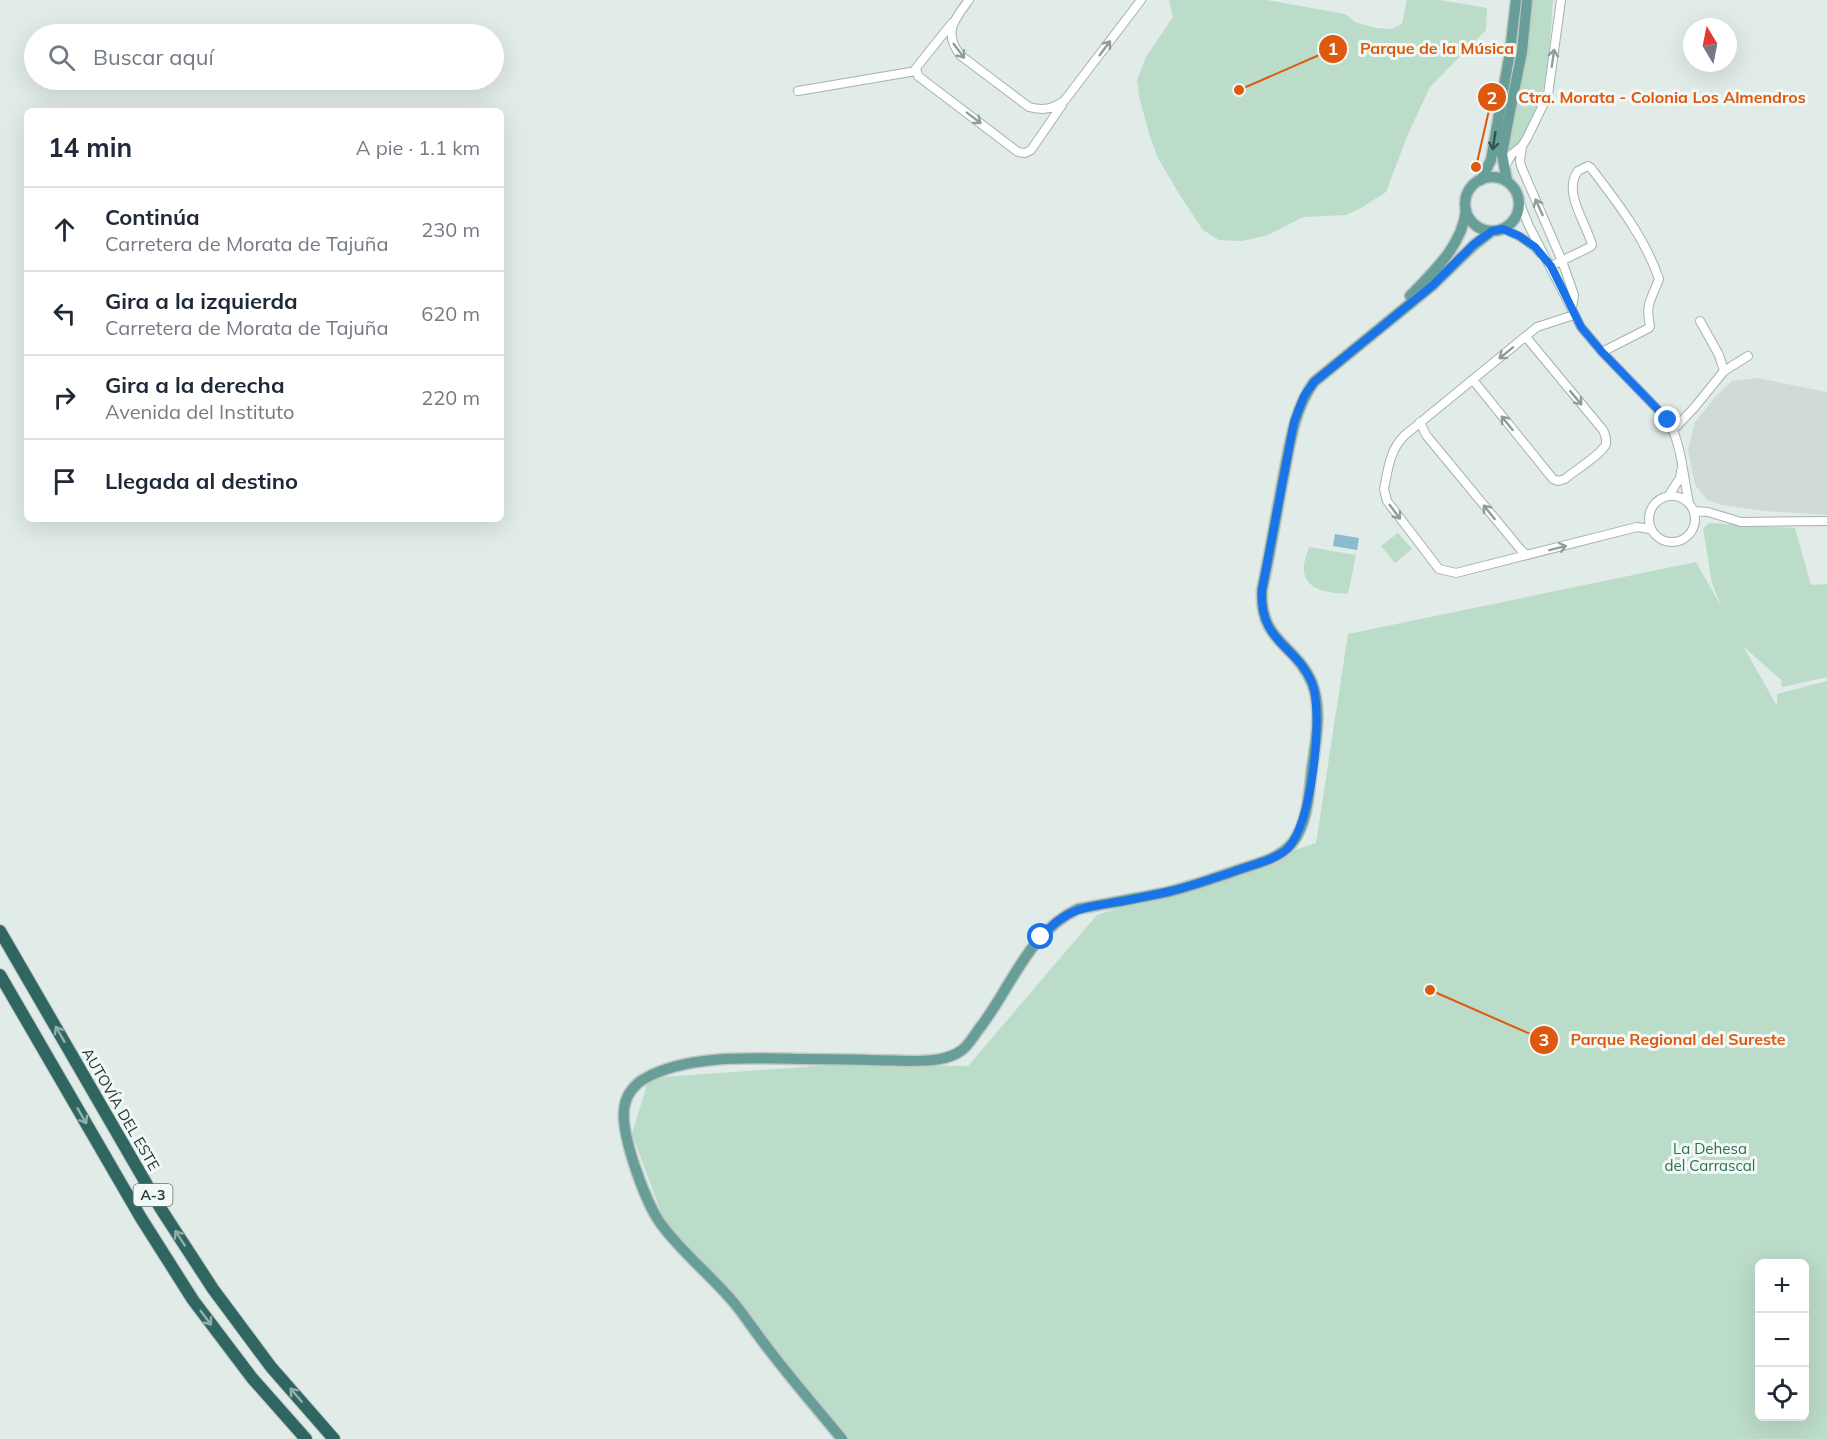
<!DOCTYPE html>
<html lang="es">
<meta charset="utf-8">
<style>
:root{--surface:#fff;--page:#f6f6f7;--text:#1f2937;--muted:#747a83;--line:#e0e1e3}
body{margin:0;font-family:Mulish,sans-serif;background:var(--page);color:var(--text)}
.controls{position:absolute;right:18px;bottom:18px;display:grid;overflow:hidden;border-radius:9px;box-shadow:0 6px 24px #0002}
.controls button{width:54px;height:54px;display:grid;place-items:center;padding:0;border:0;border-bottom:2px solid var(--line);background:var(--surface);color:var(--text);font:30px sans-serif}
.compass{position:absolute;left:1683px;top:18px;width:54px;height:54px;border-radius:50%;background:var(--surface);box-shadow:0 6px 24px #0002;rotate:350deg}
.stop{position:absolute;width:18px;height:18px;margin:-14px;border:4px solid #1a73e8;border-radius:50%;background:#fff}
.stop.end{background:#1a73e8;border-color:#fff;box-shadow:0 2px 6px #0008}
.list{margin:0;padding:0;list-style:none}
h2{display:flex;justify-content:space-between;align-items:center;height:78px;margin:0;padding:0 24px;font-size:26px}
h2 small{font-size:20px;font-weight:400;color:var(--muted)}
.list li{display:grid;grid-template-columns:39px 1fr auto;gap:18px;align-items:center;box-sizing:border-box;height:84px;padding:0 24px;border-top:2px solid var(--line)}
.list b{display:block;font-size:22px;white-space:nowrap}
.list p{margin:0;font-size:20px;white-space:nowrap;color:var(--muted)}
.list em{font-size:20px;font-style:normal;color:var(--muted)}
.icon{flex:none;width:33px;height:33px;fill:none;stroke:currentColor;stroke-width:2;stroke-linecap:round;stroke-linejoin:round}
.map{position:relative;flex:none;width:1827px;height:1439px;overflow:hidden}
.search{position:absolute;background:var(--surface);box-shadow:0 6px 24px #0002;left:24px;top:24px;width:480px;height:66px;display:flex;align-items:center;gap:15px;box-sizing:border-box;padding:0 21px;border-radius:33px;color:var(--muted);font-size:22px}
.panel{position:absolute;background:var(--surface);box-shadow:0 6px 24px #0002;left:24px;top:108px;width:480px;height:414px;border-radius:9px}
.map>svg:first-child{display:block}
.built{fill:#d0dbd7}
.green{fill:#bbdcc8;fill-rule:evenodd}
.water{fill:#8bbbce}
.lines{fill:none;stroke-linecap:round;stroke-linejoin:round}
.minor-casing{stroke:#a4b3b0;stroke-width:10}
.major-casing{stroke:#c1c8c7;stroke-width:13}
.highway-casing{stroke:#c1c8c7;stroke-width:14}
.minor{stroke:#fff;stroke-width:8}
.major{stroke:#679f98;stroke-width:10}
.highway{stroke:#2f6662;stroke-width:12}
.oneway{stroke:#909d9c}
.oneway2{stroke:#335450}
.oneway3{stroke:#90afac}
.route{stroke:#1a73e8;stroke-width:8}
.labels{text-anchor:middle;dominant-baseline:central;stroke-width:6;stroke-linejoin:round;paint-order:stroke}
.shield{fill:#f2f8f6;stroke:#607471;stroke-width:1.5}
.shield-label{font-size:14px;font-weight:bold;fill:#223b38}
.street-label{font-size:15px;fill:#223b38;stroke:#f2f8f6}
.park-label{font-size:15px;fill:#2e7151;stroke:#f2f8f6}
.leader{fill:none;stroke:#de580e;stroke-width:2}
.callout-dot{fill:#de580e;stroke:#f2f8f6;stroke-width:2}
.mark-label{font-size:18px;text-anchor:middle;font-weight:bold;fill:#fff}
.callout-label{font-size:16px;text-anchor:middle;font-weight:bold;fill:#de580e;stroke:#f2f8f6;stroke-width:6;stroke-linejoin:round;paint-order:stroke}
</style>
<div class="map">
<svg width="1827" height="1439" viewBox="0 0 1827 1439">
<rect width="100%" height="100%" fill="#e1ebe8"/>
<path class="built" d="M 1757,378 L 1827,392 L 1827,515 L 1765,511 L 1722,505 L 1707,500 L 1695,485 L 1688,450 L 1695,422 L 1716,396 L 1732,381 Z"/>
<path class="green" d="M 1169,0 L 1267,0 L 1345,14 L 1355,22 L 1376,28 L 1392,29 L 1402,24 L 1407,0 L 1440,0 L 1487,8 L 1486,30 L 1430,87 L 1408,134 L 1386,192 L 1361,208 L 1346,215 L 1303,217 L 1268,235 L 1242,241 L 1219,240 L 1203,230 L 1181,197 L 1158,158 L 1150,137 L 1139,96 L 1137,80 L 1146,57 L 1173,17 Z
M 1531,0 L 1553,0 C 1549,47 1550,99 1522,139 C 1518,145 1511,150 1507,157 L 1526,57 Z
M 1709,523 L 1795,528 L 1811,585 L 1827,584 L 1827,677 L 1782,687 L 1781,680 L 1743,646 L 1777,706 L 1777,694 L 1827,681 L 1827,1439 L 841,1439 L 669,1234 L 632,1134 L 649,1078 L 847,1064 L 968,1066 L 1097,915 L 1316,843 L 1348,634 L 1696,562 L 1721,606 L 1712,583 L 1703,528 ZM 1760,1264 L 1804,1264 L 1804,1416 L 1760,1416 Z
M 1398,533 L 1412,549 L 1395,563 L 1381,546 Z
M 1309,547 L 1356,555 L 1348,594 C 1333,593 1306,592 1304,571 C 1303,563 1307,554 1309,547 Z"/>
<path class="water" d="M 1335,534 L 1359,538 L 1357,550 L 1333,546 Z"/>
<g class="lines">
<defs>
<path id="minor" d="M 969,0 C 954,20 943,32 960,55 L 1029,107 C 1043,111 1053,109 1065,100 L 1141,0
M 952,23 L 916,68 L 918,76 L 1018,152 L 1025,153 L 1031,150 L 1062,105
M 798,91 L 916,71
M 1522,146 L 1520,161 L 1521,166 L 1562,261 L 1574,295 L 1572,308
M 1505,166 L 1512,154 L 1522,146 L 1527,138 L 1548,95 L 1561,0
M 1520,204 L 1529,226 L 1581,327 L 1602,352 L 1668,420 C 1682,445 1683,476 1689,503
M 1503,229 C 1517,235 1530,241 1540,253
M 1551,266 L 1590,247 L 1592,245 C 1587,224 1562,192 1578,171 L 1588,166 L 1591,168 C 1617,202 1645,238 1659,279 C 1651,301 1645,303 1650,326 L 1649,328 L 1602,352
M 1574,315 L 1537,327 L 1405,435 C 1390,449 1388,469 1384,489 L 1387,501 L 1439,569 L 1456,573 L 1637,527 L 1650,529
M 1700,321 L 1719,355 L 1724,371
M 1473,380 L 1553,479 L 1558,481 L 1565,479 C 1574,471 1602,454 1606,444 C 1607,438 1605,434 1603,430 L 1526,337
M 1420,422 L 1426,435 L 1521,550 L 1527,555
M 1673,430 L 1694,408 L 1724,371 L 1748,356
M 1669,495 L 1680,478 L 1681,471
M1649 519a23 23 0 1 1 46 0a23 23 0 1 1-46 0Z
M 1694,511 L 1708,512 L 1741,522 L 1827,521"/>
<path id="major" d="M1465 204a27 27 0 1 1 54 0a27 27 0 1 1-54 0Z
M 1481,180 L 1491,160 L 1510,52 L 1516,0
M 1507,181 L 1502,154 L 1510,111 L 1522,52 L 1527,0
M 1410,296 C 1434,271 1462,246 1466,210
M 842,1439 C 818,1410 793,1381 770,1351 C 758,1336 747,1319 735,1304 C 712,1276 682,1253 661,1224 C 645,1202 618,1129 625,1104 C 627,1094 635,1084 644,1079 C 687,1054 756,1058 804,1059 C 839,1059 874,1060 909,1061 C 926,1061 948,1061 962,1050 C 970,1044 976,1032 982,1025 C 1012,985 1030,931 1078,909 C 1109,903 1141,898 1172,891 C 1195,885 1218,877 1241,869 C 1259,863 1281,858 1293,842 C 1308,822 1309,792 1312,768 C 1316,742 1322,708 1312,683 C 1296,644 1259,642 1262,590 C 1270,553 1276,516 1283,479 C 1290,445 1293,411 1314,382 L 1433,285 L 1474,245 L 1492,231"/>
<path id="highway" d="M 0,931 L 161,1209 L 213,1289 L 271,1367 L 334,1439
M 0,975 L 141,1218 L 193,1300 L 252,1378 L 306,1439"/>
</defs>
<use href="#minor" class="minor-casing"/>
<use href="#major" class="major-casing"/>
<use href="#highway" class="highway-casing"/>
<use href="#minor" class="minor"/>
<use href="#major" class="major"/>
<use href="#highway" class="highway"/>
</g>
<defs><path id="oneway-shaft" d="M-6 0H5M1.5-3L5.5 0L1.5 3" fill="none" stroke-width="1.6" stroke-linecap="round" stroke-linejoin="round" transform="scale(1.5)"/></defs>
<g class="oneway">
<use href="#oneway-shaft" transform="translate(1105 48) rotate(-53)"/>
<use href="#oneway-shaft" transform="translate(959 51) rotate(53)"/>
<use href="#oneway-shaft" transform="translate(1553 58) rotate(-82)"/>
<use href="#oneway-shaft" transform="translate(974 118) rotate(37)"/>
<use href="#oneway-shaft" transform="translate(1539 207) rotate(-114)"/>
<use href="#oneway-shaft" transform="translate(1506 353) rotate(141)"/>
<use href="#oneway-shaft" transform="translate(1576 398) rotate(50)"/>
<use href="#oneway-shaft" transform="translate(1507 423) rotate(-129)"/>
<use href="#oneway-shaft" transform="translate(1395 512) rotate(53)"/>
<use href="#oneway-shaft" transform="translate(1489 512) rotate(-129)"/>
<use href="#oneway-shaft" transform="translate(1558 548) rotate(-14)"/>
</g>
<use class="oneway2" href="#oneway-shaft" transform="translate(1494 141) rotate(99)"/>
<g class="oneway3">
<use href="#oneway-shaft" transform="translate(60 1034) rotate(-120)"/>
<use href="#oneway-shaft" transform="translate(82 1116) rotate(60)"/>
<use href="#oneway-shaft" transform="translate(180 1238) rotate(-123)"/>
<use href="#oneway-shaft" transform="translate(206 1318) rotate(53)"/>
<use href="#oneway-shaft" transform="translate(296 1395) rotate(-131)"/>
</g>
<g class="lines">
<path class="route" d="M 1041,937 C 1049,928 1058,919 1069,914 C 1084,906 1101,905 1117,902 C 1135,899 1153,895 1171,891 C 1195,885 1218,877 1241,869 C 1255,864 1274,860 1286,850 C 1312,828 1324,713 1312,683 C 1296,644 1259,643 1262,590 L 1294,422 L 1304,396 L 1314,382 L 1433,285 L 1473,245 L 1492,231 L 1503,229 L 1519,236 L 1535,247 L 1551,266 L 1581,327 L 1602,352 L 1668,420"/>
</g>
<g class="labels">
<rect class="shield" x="133.5" y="1184" width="39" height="22" rx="4.5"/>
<g class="shield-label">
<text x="153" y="1195">A-3</text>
</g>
<g class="street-label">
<text transform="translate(121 1109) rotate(60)">AUTOVÍA DEL ESTE</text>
</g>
<g class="park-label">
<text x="1710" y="1148">La Dehesa<tspan x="1710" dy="17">del Carrascal</tspan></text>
</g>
</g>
<path class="leader" d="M1239 90L1333 49M1476 167L1492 97M1430 990L1544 1040"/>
<g class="callout-dot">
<circle cx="1239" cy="90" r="6"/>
<circle cx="1476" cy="167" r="6"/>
<circle cx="1430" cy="990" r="6"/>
<circle cx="1333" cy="49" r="15"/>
<circle cx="1492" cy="97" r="15"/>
<circle cx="1544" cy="1040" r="15"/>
</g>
<g class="mark-label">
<text x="1333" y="55">1</text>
<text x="1492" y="104">2</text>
<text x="1544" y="1046">3</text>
</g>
<g class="callout-label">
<text x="1437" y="54">Parque de la Música</text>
<text x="1662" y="103">Ctra. Morata - Colonia Los Almendros</text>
<text x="1678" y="1045">Parque Regional del Sureste</text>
</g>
</svg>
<div class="controls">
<button>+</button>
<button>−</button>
<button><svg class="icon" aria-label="locate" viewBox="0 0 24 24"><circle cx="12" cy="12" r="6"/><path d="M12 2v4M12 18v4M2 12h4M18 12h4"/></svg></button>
</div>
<svg class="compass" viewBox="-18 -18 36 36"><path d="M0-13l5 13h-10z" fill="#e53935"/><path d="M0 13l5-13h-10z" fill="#747a83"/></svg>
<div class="stop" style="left:1041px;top:937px"></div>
<div class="stop end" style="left:1668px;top:420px"></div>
<div class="search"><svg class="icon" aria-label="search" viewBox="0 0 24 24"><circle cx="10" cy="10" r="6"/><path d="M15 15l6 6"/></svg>Buscar aquí</div>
<section class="panel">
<h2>14 min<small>A pie · 1.1 km</small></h2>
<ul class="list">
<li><svg class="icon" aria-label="ahead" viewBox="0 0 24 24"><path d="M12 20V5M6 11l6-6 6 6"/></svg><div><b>Continúa</b><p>Carretera de Morata de Tajuña</p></div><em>230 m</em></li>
<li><svg class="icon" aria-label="left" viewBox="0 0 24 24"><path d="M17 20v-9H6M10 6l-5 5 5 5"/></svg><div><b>Gira a la izquierda</b><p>Carretera de Morata de Tajuña</p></div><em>620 m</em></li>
<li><svg class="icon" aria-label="right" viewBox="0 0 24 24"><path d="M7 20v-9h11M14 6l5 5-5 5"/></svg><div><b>Gira a la derecha</b><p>Avenida del Instituto</p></div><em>220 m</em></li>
<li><svg class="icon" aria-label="arrive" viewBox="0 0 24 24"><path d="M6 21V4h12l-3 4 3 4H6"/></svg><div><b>Llegada al destino</b></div></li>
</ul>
</section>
</div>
